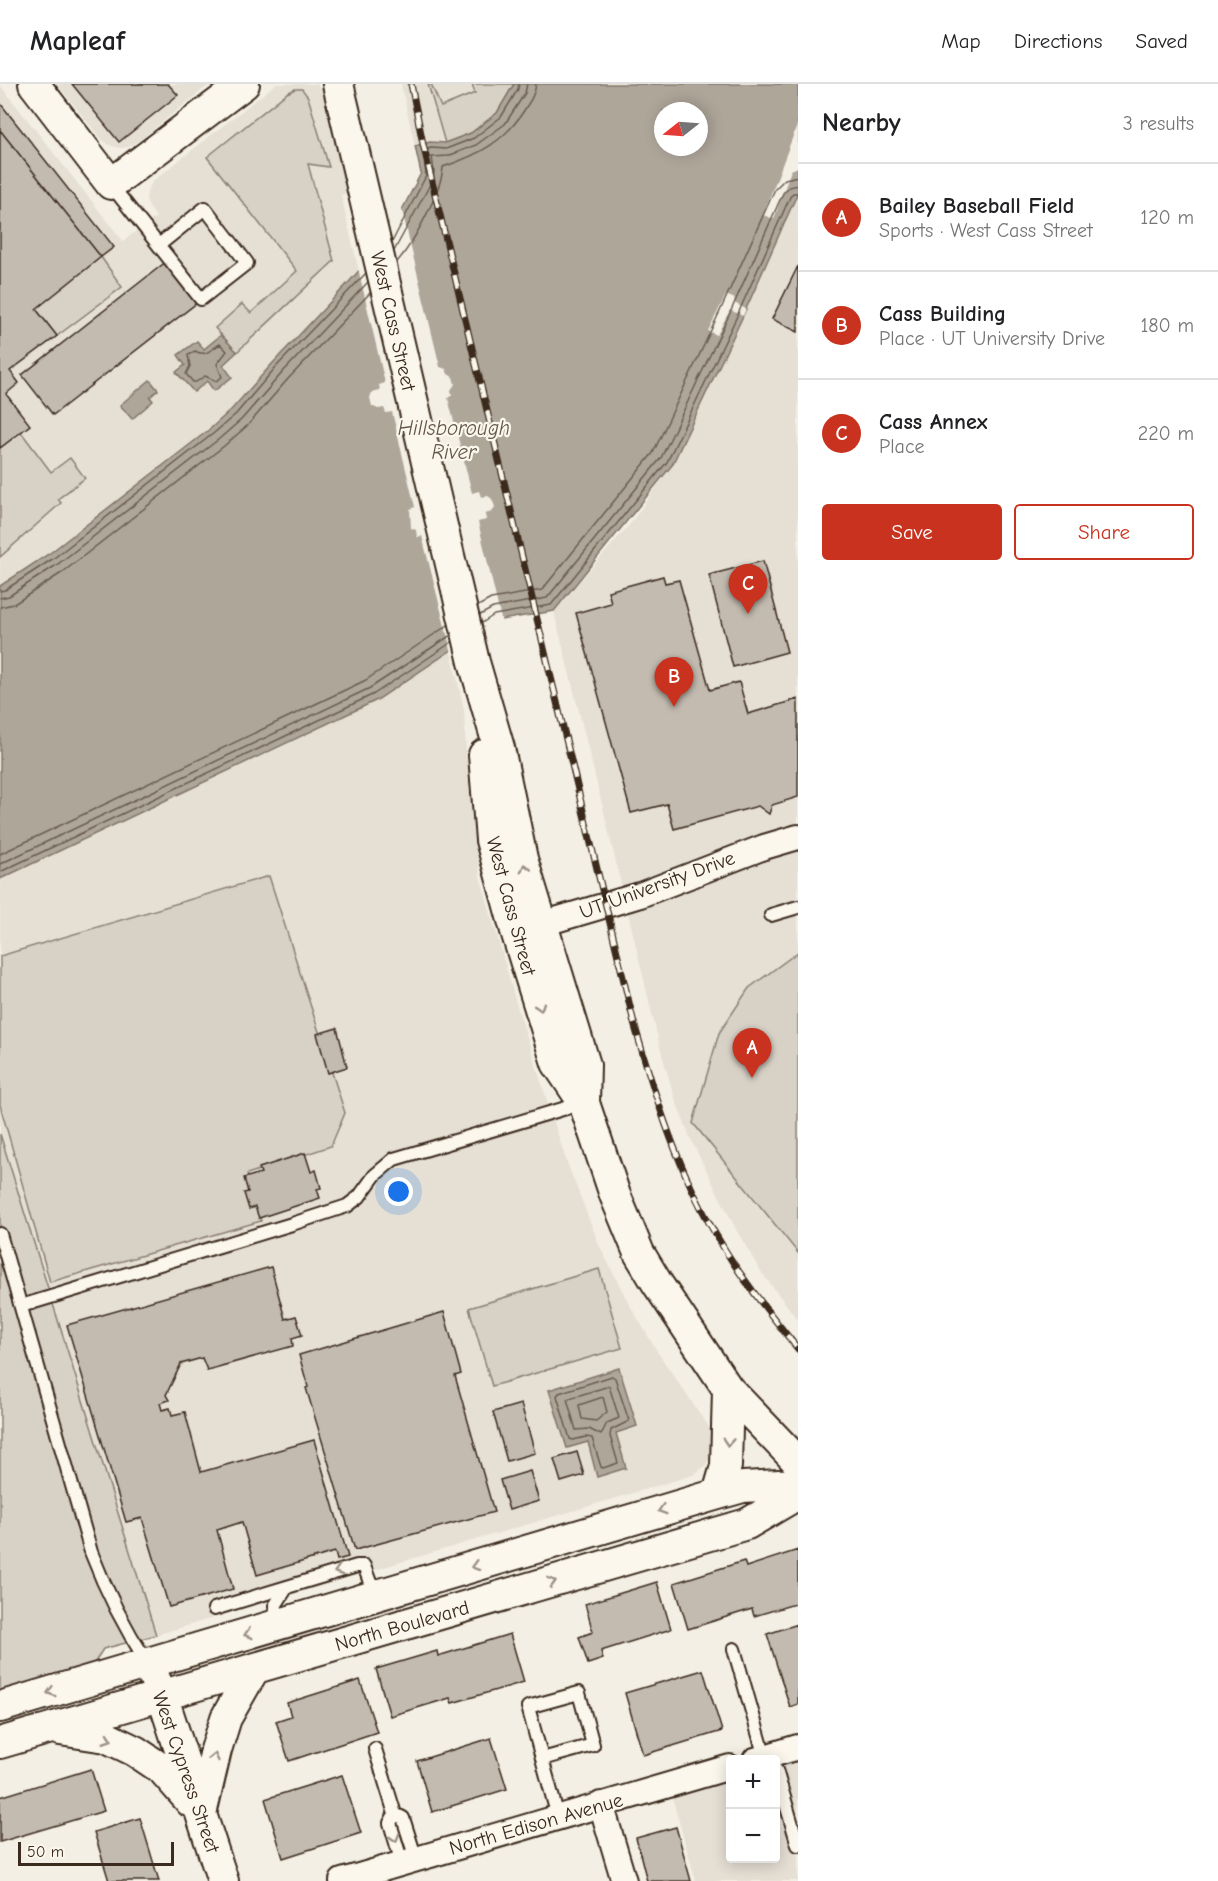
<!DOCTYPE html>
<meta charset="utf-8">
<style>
:root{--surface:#fff;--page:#f2f2f2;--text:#202124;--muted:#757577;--line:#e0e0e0;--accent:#c8321e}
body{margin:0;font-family:"Comic Neue",sans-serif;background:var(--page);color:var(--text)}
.controls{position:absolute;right:18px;bottom:18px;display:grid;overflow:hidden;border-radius:6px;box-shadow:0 3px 15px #0003}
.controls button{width:54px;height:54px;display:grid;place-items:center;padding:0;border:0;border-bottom:2px solid var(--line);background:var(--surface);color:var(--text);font:30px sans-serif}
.compass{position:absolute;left:654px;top:18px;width:54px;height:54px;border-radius:50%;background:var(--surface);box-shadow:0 3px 15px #0003;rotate:253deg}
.scale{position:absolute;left:18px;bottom:15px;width:156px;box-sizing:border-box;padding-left:6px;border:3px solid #3b2a1e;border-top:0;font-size:16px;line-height:21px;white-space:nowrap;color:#3b2a1e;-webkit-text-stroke:4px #fbf7ec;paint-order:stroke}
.you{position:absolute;left:399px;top:1108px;width:21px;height:21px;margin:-15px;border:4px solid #fff;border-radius:50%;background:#1a73e8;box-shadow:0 0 0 9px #1a73e833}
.badge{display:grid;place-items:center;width:39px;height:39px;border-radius:50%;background:var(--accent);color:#fff;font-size:20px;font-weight:700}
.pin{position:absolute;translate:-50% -50px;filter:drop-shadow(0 2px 3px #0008)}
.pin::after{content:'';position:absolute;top:32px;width:21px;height:18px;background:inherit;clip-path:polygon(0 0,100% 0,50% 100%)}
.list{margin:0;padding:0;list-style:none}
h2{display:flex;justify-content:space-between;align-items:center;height:78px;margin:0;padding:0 24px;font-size:26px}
h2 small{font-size:20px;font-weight:400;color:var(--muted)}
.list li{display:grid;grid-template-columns:39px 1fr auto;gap:18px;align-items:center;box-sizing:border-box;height:108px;padding:0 24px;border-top:2px solid var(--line)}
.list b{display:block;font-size:22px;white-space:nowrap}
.list p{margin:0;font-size:20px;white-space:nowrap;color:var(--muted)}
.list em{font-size:20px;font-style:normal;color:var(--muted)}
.actions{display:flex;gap:12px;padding:18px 24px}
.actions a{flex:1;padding:14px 0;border:2px solid var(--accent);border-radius:6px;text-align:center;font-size:21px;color:var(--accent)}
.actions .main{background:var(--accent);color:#fff}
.map{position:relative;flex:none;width:798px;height:1797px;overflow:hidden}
header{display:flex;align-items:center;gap:36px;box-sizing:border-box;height:84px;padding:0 30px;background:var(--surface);border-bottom:2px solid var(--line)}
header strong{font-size:28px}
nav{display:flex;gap:33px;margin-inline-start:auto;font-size:21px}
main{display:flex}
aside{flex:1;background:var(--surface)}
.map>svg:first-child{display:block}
.built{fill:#e5dfd4}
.green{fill:#d8d1c6;stroke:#8a7e72;stroke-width:1.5}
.water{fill:#afa69a;stroke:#817468;stroke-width:1.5;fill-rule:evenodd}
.pier{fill:#f3efe4}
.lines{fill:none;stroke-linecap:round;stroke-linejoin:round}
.shore{stroke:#695c50;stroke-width:1.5}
.building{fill:#c3bbb0;stroke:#3b2a1e;stroke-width:1.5}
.service-casing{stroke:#3b2a1e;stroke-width:16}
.minor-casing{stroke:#3b2a1e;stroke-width:28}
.tertiary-casing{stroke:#3b2a1e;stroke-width:34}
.service{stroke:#fbf7ec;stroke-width:12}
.minor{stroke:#fbf7ec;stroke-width:24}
.tertiary{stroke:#fbf7ec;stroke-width:30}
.rail-casing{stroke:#3b2a1e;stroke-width:7}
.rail{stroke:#fbf7ec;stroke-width:4.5;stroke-dasharray:14;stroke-linecap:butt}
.oneway{stroke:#9b9085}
.labels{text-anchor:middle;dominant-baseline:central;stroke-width:4.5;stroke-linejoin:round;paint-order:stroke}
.street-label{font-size:20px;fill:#3b2a1e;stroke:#fbf7ec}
.water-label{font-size:21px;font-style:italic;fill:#645549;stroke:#fbf7ec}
</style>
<header>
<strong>Mapleaf</strong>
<nav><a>Map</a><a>Directions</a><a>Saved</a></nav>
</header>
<main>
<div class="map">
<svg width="798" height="1797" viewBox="0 0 798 1797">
<rect width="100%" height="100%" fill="#f3efe4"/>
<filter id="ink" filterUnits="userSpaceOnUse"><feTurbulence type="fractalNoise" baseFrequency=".0167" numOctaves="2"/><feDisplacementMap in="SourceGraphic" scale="12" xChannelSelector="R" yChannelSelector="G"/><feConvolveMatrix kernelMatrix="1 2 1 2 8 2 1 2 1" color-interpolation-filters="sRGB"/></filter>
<g filter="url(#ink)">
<path class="built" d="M 57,0 L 210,0 L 140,56 L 128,63 L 120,64 L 109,61 L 100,54 Z
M 276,0 L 317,0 L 322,8 L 349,109 L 341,111 L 359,188 L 272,280 L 232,325 L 210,345 L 50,469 L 0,502 L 0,1 L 123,157 L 156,133 L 149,123 L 146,115 L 148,105 L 153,97 Z
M 401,0 L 514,0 L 445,59 L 430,58 L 415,62 Z
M 798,108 L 798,1236 L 762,1189 L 738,1149 L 692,1058 L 674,1012 L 660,963 L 603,724 L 554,527 L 630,440 L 672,381 L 742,234 Z
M 451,567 L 464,626 L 466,668 L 480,792 L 517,922 L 566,1076 L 599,1161 L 628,1218 L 658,1269 L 713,1349 L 712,1371 L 705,1382 L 693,1391 L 156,1551 L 0,1050 L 0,795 L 377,616 Z
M 798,1677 L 798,1797 L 696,1797 L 672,1713 L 730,1696 L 730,1774 L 776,1774 L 776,1684 Z"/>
<path class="green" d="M 428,0 L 431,0 L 441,23 L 475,9 L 472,0 L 514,0 L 497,29 L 471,49 L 445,59 Z
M 295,5 L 302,5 L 308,13 L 329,83 L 308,80 L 334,177 L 237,268 L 215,244 L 242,220 L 251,229 L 297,187 L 207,73 L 287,9 Z
M 101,173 L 122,203 L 57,252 L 36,225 Z
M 21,348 L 51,388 L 70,374 L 85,394 L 58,415 L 61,419 L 0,473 L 0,364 Z
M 269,792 L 345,1029 L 331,1062 L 247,1090 L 261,1137 L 50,1198 L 0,1021 L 0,872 Z
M 798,868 L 798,1169 L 693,1039 L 719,949 L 749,904 Z
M 0,1050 L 156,1551 L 103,1565 L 95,1578 L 88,1581 L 0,1607 Z
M 599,1185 L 622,1264 L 492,1302 L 469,1224 Z"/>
<path class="water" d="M 514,0 L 798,0 L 798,108 L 742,234 L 672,381 L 554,527 L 495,537 L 377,616 L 0,795 L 0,502 L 50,469 L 210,345 L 232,325 L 272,280 L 349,198 L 387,155 L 421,89 L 415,62 L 430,58 L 445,59 L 471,49 L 497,29 ZM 663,27 L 699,27 L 699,63 L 663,63 Z
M 221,251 L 237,268 L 223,281 L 232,293 L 214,307 L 207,297 L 194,308 L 176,288 L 185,281 L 178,271 L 197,257 L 204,265 Z
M 150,296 L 158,306 L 150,313 L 153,317 L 132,335 L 120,321 Z
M 619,1284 L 637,1342 L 616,1349 L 626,1384 L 597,1393 L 588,1358 L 567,1364 L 549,1306 Z"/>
<path class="pier" d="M 798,39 L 798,83 L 791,86 L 774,135 L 763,131 Z
M 401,122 L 440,283 L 446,285 L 448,290 L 453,293 L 455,300 L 451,306 L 452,311 L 448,314 L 472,409 L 479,407 L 481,413 L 488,412 L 492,415 L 495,423 L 492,428 L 485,430 L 486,436 L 478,438 L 502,539 L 496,540 L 452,570 L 422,452 L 417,453 L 416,446 L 411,444 L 410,425 L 415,423 L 392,328 L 386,329 L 384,324 L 378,325 L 372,322 L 370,314 L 372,308 L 380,306 L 379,301 L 385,299 L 358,184 L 384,154 Z
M 726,211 L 735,215 L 734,217 L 736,220 L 746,225 L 743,232 L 730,226 L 717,251 L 708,247 Z"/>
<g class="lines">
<path class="shore" d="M 392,158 L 426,92 L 423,67 L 431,64 L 446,65 L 474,54 L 501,33 L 518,5 L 519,0
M 394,167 L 433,95 L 434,88 L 432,73 L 448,72 L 476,61 L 505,40 L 525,9 L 527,0
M 397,178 C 413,160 442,106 443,83 C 478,71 505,58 525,25 C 530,17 535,10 536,0
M 220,260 L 227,267 L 217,280 L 222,293 L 216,297 L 205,292 L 196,298 L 193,298 L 186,290 L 190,282 L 188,271 L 195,267 C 206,273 210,266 220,260 Z
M 0,507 L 5,506 L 54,474 L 214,349 L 236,330 L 276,283 L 366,189
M 0,514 L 9,512 L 58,480 L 219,355 L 242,335 L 282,289 L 368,198
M 478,522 L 491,515 L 542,506 L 653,369 L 721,225 L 775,105 L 785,95 L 798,92
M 0,523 L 14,520 L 63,488 L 224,362 L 248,341 L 288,295 L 370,209
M 480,531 L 493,524 L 547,514 L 661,374 L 730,229 L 783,109 L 789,103 L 798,101
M 482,539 L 494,531 L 551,521 L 667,378 L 737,232 L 790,113 L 793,109 L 798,109
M 0,770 L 366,596 L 448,541
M 0,780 L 370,604 L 451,551
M 0,788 L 374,610 L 452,558
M 612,1292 L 615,1294 L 629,1337 L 611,1346 L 610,1352 L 618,1379 L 603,1384 L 601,1383 L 592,1354 L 586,1353 L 573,1356 L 570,1355 L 557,1312 L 559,1309 Z
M 609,1302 L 619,1334 L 607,1339 L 601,1351 L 589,1345 L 576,1346 L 567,1315 Z
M 603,1313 L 607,1328 L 596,1337 L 582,1335 L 579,1321 Z"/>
</g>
<path class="building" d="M 72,0 L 168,0 L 178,11 L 119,58 Z
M 0,19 L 114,163 L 101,173 L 0,46 Z
M 0,46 L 101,173 L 36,225 L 57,252 L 10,287 L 19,299 L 6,310 L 30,341 L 0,364 Z
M 167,177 L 198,218 L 53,331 L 22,291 Z
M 798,182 L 798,248 L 772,235 Z
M 763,477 L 787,568 L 733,583 L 709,491 Z
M 663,492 L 665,499 L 679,496 L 710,606 L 739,598 L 748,630 L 798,615 L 798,713 L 772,721 L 769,730 L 758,722 L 674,745 L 667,720 L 631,729 L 576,529 L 611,519 L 608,507 Z
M 337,944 L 347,983 L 328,989 L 317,950 Z
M 305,1069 L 311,1088 L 316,1086 L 321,1104 L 317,1105 L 320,1114 L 259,1134 L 255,1123 L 249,1125 L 244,1109 L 248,1108 L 244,1094 L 261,1089 L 259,1084 Z
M 271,1183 L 285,1235 L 296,1232 L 302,1251 L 292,1254 L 293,1262 L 207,1286 L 202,1274 L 181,1280 L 166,1311 L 169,1316 L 160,1319 L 162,1326 L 170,1324 L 172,1331 L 185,1328 L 201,1388 L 314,1356 L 348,1473 L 337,1476 L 335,1468 L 257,1491 L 242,1438 L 217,1446 L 233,1505 L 169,1523 L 142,1434 L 126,1438 L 67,1241 Z
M 444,1228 L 461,1290 L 455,1292 L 494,1428 L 355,1466 L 306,1304 L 308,1303 L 299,1271 Z
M 521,1320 L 535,1369 L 507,1377 L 493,1328 Z
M 577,1368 L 584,1391 L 561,1398 L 554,1375 Z
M 530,1387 L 539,1417 L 509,1426 L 500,1396 Z
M 798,1466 L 798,1519 L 754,1532 L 752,1525 L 688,1545 L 674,1499 L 744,1477 L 746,1483 Z
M 657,1498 L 671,1545 L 601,1567 L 603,1575 L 588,1580 L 579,1553 L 593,1548 L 585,1520 Z
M 798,1540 L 798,1620 L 790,1623 L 767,1550 Z
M 510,1550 L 524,1598 L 452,1619 L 450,1614 L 390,1632 L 376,1585 L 437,1567 L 438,1572 Z
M 703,1586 L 722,1647 L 643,1671 L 625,1609 Z
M 360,1596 L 377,1648 L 289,1677 L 276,1637 L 291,1632 L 287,1619 Z
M 491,1654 L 507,1705 L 432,1728 L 417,1677 Z
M 91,1685 L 104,1727 L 0,1758 L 0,1713 Z
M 342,1691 L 361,1749 L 283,1774 L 265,1715 Z
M 140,1734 L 159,1797 L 109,1797 L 94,1748 Z
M 676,1743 L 691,1797 L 647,1797 L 636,1754 Z"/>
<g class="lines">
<defs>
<path id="service" d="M 111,101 L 201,215 L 247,179 L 205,124 L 159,161
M 771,831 L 798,823
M 0,1150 L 91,1468 C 106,1507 124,1543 147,1578
M 21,1222 L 292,1140 L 347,1122 L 359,1113 L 375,1091 L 394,1075 L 583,1019
M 214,1525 L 287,1503
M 281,1540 L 275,1522 L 287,1503 L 357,1482 L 364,1482 L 375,1512
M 734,1565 L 765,1673
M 375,1665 L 395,1730 L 403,1734 L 416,1775
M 542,1675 L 593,1661 L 579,1609 L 528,1623 L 558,1733
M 776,1686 L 798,1761
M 395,1730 L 390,1739 L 402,1779"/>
<path id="minor" d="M 525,845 L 640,811 L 764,763 L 798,753
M 755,1676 L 798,1663
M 601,1720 L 624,1797
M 342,1797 L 730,1683"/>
<path id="tertiary" d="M 34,0 L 111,100 L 244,0
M 338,0 L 474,578 L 499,664 L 522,775 L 585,981 L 584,1019
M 484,671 L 491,756 L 516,847 L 557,979 L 584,1019 L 615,1111 L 639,1169 L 657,1199 L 728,1305 L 798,1378
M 718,1410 L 726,1382 L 728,1305
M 154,1593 L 162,1611 L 223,1797
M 0,1623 L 718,1410 L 743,1403 L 798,1400
M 60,1646 L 106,1653 L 135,1667 L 162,1685 L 191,1718
M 0,1659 L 747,1440 L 798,1410
M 201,1730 L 216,1666 L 226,1634 L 254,1585"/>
</defs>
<use href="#service" class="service-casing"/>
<use href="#minor" class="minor-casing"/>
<use href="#tertiary" class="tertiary-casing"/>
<use href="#service" class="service"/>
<use href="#minor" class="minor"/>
<use href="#tertiary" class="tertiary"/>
<defs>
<path id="rail" d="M 411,0 L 423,60 L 634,939 C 656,1016 680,1093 722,1161 C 744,1198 771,1231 798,1265"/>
</defs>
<use href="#rail" class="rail-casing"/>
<use href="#rail" class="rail"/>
</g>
<defs><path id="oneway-chevron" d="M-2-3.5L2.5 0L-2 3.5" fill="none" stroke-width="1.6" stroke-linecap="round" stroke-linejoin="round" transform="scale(1.5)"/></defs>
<g class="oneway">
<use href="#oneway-chevron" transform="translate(525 784) rotate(-106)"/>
<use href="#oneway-chevron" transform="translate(540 923) rotate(72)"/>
<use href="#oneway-chevron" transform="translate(728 1358) rotate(94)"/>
<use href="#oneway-chevron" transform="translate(662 1426) rotate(163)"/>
<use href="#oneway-chevron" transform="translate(475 1482) rotate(164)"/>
<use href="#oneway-chevron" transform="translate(338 1487) rotate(163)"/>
<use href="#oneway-chevron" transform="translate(552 1498) rotate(-16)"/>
<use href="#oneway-chevron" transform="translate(248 1550) rotate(163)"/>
<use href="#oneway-chevron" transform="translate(51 1608) rotate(164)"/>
<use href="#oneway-chevron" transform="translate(108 1655) rotate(19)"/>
<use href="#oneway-chevron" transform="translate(214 1673) rotate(-77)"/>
<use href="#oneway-chevron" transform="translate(395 1754) rotate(73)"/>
</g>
</g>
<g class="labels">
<g class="street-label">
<text transform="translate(393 237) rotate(77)">West Cass Street</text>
<text transform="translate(657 801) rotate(-20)">UT University Drive</text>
<text transform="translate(511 822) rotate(75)">West Cass Street</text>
<text transform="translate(402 1542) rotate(-16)">North Boulevard</text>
<text transform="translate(186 1688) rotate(71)">West Cypress Street</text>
<text transform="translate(536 1740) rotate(-16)">North Edison Avenue</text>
</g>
<g class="water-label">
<text x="454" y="344">Hillsborough<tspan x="454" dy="24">River</tspan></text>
</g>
</g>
</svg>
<div class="controls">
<button>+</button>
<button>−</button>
</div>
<svg class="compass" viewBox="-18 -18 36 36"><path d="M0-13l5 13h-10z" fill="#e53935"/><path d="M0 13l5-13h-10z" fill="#757577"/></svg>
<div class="scale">50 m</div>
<div class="you"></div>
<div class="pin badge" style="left:752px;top:994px">A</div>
<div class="pin badge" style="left:674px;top:623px">B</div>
<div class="pin badge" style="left:748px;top:530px">C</div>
</div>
<aside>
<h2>Nearby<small>3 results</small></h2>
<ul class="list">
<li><span class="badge">A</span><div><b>Bailey Baseball Field</b><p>Sports · West Cass Street</p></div><em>120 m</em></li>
<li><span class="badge">B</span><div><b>Cass Building</b><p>Place · UT University Drive</p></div><em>180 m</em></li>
<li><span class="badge">C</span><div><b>Cass Annex</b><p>Place</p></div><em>220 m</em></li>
</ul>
<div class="actions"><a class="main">Save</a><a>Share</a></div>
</aside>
</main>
